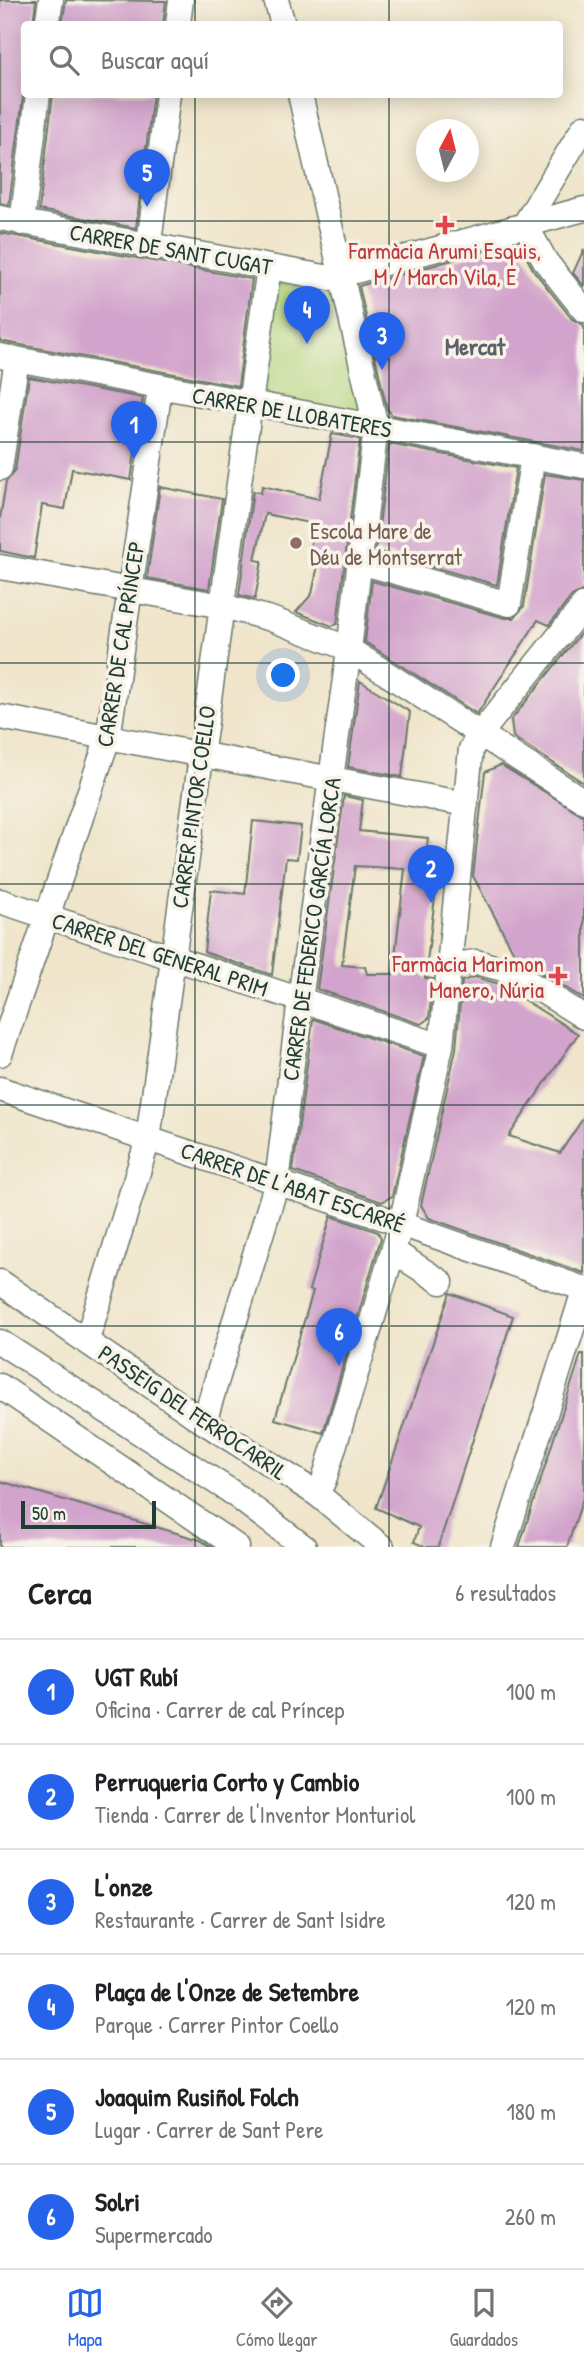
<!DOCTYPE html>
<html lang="es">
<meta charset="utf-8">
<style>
:root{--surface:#fff;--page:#f6f6f6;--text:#202124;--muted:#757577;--line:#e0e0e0;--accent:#2563eb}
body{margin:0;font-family:"Patrick Hand",sans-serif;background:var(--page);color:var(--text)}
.compass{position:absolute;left:416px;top:119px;width:63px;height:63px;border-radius:50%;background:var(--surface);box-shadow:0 4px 18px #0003;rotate:7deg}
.scale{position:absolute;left:21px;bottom:18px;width:135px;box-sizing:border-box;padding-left:7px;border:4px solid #1f3d34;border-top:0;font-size:19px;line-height:24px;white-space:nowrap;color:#1f3d34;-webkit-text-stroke:5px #f7f3e8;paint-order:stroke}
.you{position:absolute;left:284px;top:676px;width:24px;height:24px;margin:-18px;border:5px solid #fff;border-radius:50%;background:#1a73e8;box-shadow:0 0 0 10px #1a73e833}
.badge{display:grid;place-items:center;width:46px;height:46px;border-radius:50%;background:var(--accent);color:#fff;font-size:23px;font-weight:700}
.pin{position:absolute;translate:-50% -58px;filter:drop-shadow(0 2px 4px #0008)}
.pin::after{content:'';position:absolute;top:37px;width:24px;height:21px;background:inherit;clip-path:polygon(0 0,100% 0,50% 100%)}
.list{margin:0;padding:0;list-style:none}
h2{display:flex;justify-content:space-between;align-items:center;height:91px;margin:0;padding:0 28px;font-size:30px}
h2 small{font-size:23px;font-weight:400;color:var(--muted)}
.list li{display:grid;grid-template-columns:46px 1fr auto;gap:21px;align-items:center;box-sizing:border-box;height:105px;padding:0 28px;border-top:2px solid var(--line)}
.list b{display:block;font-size:26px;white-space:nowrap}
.list p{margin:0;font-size:23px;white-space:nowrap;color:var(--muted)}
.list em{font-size:23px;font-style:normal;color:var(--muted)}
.icon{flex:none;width:38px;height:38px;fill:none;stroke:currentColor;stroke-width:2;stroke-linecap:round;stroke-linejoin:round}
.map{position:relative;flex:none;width:584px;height:1547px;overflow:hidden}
.search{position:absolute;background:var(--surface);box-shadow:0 4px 18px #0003;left:21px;right:21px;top:21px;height:77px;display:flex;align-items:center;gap:18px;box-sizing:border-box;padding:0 24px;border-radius:7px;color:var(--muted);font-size:26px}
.sheet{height:721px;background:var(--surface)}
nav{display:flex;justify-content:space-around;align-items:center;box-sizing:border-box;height:98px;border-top:2px solid var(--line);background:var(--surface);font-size:19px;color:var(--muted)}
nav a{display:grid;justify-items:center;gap:4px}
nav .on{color:var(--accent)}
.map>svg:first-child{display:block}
.green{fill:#b3d47b;stroke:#698858;stroke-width:2}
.building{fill:#d2a3cc;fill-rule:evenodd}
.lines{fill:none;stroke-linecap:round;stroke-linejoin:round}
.minor-casing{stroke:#687869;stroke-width:27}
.minor{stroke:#fff;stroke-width:24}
.grid{fill:none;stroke:#1f3d34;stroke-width:2;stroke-opacity:0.55}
.health-dot{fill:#e0444e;stroke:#f7f3e8;stroke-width:2.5}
.education-dot{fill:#8d6e63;stroke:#f7f3e8;stroke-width:2.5}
.labels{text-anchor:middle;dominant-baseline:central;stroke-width:7;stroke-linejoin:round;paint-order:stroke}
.street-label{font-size:23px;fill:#1f3d34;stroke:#f7f3e8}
.health-label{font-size:23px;fill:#be3a42;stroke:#f7f3e8}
.education-label{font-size:23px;fill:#785e54;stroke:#f7f3e8;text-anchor:start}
.neighbourhood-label{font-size:24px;font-weight:bold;fill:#5e6169;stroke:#f7f3e8}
</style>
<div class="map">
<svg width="584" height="1547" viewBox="0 0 584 1547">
<rect width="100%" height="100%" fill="#f7f3e8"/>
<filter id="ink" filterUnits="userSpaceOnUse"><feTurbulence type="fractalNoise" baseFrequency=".0143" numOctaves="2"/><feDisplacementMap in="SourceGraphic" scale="14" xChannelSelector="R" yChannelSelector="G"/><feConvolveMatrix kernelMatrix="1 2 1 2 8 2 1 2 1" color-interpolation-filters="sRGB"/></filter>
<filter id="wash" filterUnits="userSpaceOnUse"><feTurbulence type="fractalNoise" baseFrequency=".00686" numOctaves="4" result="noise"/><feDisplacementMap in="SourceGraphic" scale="28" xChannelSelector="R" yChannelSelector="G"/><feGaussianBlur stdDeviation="1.57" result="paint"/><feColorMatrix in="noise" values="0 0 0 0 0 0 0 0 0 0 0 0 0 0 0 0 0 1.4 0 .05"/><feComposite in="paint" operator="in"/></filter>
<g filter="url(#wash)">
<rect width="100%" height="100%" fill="#f0e5cb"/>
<path class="green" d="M 274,282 L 336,292 L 365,416 L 257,396 Z"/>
<g id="blocks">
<path class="building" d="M 0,0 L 36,0 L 33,24 L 24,24 L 24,89 L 9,205 L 0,203 Z
M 66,0 L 166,1 L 163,24 L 62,24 Z
M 53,94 L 153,94 L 136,228 L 39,210 Z
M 0,233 L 252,279 L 238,386 L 0,341 Z
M 518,242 L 534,271 L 572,319 L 584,325 L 584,451 L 392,415 L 387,409 L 359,286 Z
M 584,249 L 584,286 L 573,273 Z
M 29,377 L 143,398 L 131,480 L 72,469 L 65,509 L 42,505 L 34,558 L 0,551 L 0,519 L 6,482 L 15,470 Z
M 332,434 L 360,439 L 337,624 L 332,626 L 296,612 L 312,594 L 319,560 L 310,549 L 314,524 L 265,514 L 255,560 L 262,561 L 255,599 L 239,595 L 253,491 L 261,493 L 262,486 L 319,499 Z
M 389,444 L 516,468 L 497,585 L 376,551 Z
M 545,474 L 584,480 L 584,590 L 572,596 L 549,625 L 538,620 L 477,714 L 365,642 L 372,581 L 505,618 L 514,618 L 524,606 Z
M 160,487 L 222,499 L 209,589 L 147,578 Z
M 584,629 L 584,783 L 513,737 L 511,720 Z
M 360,681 L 410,712 L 402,777 L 348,767 Z
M 501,765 L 584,816 L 584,999 L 517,958 L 473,876 L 485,772 Z
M 344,796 L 363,800 L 359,831 L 428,838 L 422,886 L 436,889 L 425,978 L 433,979 L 429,1018 L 421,1024 L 317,989 ZM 355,866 L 405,869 L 393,974 L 367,974 L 365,967 L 342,965 Z
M 253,821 L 301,826 L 297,859 L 286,858 L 272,975 L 204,952 L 211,890 L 245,894 Z
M 475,977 L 499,984 L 578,1034 L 509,1136 L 560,1153 L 584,1117 L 584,1273 L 429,1218 L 421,1205 L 456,1049 L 462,981 Z
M 313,1019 L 424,1056 L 392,1196 L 382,1202 L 293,1171 Z
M 331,1216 L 378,1232 L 381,1238 L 323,1433 L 275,1419 L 313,1291 L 309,1290 Z
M 450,1293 L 513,1316 L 438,1547 L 425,1547 L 414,1542 L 419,1527 L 376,1508 Z
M 581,1354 L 584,1354 L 584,1495 L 567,1547 L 519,1547 Z
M 0,1481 L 200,1540 L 211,1547 L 0,1547 Z"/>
</g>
</g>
<g filter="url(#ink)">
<use href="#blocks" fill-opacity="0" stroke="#687869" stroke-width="2"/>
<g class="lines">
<defs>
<path id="minor" d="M 276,0 L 283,24
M 47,24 L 51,0
M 178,24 L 181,0
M 0,218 L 330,278 L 584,209
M 22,223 L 38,94
M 525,224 L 584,127
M 525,224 L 546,262 L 584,310
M 149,243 L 168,94
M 0,356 L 584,466
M 0,468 L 17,359
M 360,562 L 509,604 L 533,456
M 0,567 L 223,606 L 271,619 L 347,648 L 584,801
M 0,717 L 466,804
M 0,901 L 441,1046
M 447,966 L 476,962 L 510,971 L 584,1017
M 0,1054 L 108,738 L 160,388
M 0,1089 L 401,1224 L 584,1289
M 393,1251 L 441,1282
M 0,1282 L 204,1422 L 317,1494 L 382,1547
M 87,1340 L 148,1139 L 269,267
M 0,1342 L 230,1491 L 304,1547
M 0,1386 L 237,1547
M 204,1422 L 277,1182 L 300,1000 L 349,650 L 376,427 L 300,94
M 317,1494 L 324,1480 L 401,1224 L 441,1046 L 471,749 L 480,734 L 584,605
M 503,1547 L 584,1291"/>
</defs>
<use href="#minor" class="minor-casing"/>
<use href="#minor" class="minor"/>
</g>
</g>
<path class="grid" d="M 195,0 L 195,24M 389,0 L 389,24M 195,94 L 195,1547M 389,94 L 389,1547M 0,221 L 584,221M 0,442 L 584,442M 0,663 L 584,663M 0,884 L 584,884M 0,1105 L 584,1105M 0,1326 L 584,1326"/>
<g class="health-dot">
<path d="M441.5 214.5h7v7h7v7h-7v7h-7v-7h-7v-7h7z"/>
<path d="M554.5 965.5h7v7h7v7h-7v7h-7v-7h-7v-7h7z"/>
</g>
<circle class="education-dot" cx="296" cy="543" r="7"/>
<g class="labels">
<g class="street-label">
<text transform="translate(171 249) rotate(10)">CARRER DE SANT CUGAT</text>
<text transform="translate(292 412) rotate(10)">CARRER DE LLOBATERES</text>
<text transform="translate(120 644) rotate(-81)">CARRER DE CAL PRÍNCEP</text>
<text transform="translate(193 807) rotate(-82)">CARRER PINTOR COELLO</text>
<text transform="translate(311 929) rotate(-82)">CARRER DE FEDERICO GARCÍA LORCA</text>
<text transform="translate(160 954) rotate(18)">CARRER DEL GENERAL PRIM</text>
<text transform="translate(293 1187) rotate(19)">CARRER DE L'ABAT ESCARRÉ</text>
<text transform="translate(193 1412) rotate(34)">PASSEIG DEL FERROCARRIL</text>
</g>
<g class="health-label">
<text x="445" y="250">Farmàcia Arumi Esquis,<tspan x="445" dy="26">M / March Vila, E</tspan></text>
<text x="544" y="963" text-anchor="end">Farmàcia Marimon<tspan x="544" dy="26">Manero, Núria</tspan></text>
</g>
<g class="education-label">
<text x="310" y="530">Escola Mare de<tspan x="310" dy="26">Déu de Montserrat</tspan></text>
</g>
<g class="neighbourhood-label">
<text x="475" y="346">Mercat</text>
</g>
</g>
</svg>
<svg class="compass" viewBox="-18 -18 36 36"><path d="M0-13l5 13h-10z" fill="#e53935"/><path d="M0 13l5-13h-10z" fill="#757577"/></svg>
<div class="scale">50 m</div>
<div class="you"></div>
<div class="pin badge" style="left:134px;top:459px">1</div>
<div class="pin badge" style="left:431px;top:903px">2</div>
<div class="pin badge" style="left:382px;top:370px">3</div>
<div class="pin badge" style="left:307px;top:344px">4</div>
<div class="pin badge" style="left:147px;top:207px">5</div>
<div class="pin badge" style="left:339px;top:1366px">6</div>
<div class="search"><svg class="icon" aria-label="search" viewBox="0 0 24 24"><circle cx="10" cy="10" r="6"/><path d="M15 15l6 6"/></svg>Buscar aquí</div>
</div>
<section class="sheet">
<h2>Cerca<small>6 resultados</small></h2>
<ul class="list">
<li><span class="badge">1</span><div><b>UGT Rubí</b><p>Oficina · Carrer de cal Príncep</p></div><em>100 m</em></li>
<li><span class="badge">2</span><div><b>Perruqueria Corto y Cambio</b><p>Tienda · Carrer de l'Inventor Monturiol</p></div><em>100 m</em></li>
<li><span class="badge">3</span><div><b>L'onze</b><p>Restaurante · Carrer de Sant Isidre</p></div><em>120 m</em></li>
<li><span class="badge">4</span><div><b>Plaça de l'Onze de Setembre</b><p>Parque · Carrer Pintor Coello</p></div><em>120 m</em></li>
<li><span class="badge">5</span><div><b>Joaquim Rusiñol Folch</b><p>Lugar · Carrer de Sant Pere</p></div><em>180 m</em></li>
<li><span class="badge">6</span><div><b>Solri</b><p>Supermercado</p></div><em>260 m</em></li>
</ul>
</section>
<nav>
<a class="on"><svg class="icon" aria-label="map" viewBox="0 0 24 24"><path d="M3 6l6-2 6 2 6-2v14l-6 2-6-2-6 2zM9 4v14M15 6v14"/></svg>Mapa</a>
<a><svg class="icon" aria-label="directions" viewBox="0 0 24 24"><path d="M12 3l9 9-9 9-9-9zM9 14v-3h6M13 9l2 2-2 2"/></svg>Cómo llegar</a>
<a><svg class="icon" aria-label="saved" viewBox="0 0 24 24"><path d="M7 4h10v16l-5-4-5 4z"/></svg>Guardados</a>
</nav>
